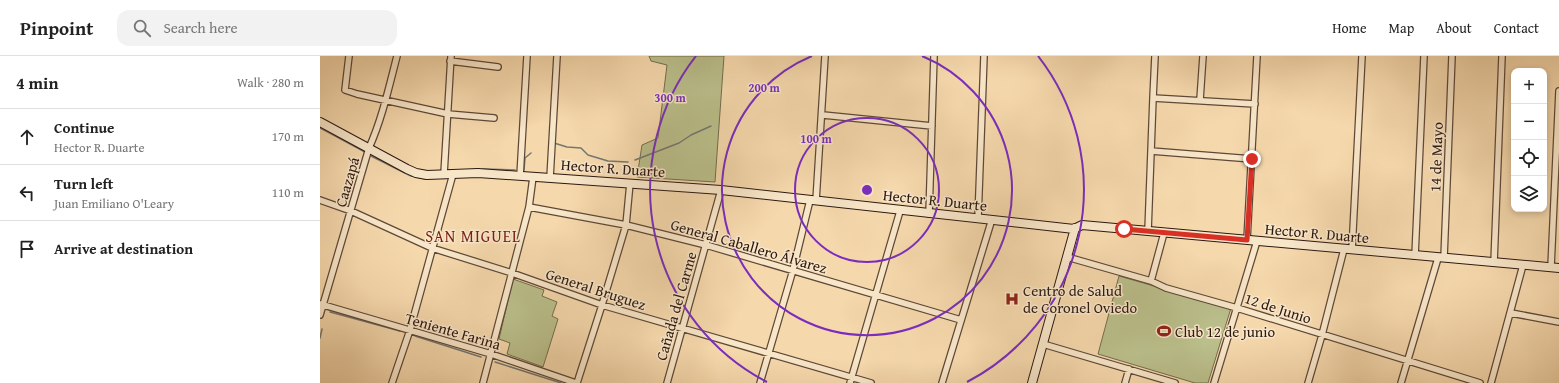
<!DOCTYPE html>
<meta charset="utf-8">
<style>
:root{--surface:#fff;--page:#f2f2f2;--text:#222;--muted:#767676;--line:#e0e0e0}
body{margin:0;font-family:"Gentium Book Plus",serif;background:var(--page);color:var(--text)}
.controls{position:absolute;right:12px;top:12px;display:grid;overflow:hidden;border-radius:8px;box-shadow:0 2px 6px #0003}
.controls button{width:36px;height:36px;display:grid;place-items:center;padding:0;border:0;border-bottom:1px solid var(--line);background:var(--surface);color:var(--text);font:20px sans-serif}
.stop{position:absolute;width:12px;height:12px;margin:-9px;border:3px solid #d93025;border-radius:50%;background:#fff}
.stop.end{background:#d93025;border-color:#fff;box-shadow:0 1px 4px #0008}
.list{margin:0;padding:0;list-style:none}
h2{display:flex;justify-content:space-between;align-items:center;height:52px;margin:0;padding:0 16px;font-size:17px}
h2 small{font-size:13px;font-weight:400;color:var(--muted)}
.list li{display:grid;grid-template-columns:26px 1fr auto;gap:12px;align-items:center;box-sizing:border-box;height:56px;padding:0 16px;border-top:1px solid var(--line)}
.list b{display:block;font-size:15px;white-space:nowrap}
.list p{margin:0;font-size:13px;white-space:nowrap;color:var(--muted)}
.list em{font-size:13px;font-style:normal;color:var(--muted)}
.icon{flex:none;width:22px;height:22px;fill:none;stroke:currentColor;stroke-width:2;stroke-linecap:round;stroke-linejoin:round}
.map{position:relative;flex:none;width:1239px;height:327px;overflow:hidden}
header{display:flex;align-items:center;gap:24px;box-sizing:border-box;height:56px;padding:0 20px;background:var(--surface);border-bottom:1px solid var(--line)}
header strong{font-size:19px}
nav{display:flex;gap:22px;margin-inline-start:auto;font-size:14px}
.search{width:280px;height:36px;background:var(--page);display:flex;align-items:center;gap:10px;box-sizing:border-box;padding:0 14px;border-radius:12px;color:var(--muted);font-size:15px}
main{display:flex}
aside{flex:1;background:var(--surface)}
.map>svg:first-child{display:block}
.green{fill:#babf8b;stroke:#746c4e}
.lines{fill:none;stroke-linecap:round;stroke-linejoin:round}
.stream{stroke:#737774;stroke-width:1.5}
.street-casing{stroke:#5f4837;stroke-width:8}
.secondary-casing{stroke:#2d1810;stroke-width:10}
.street{stroke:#f8e6c9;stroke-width:5.5}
.secondary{stroke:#f8e6c9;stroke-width:8}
.route{stroke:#d93025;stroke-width:5}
.ring{fill:none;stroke:#7b2cbf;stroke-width:2}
.labels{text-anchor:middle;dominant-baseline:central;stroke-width:3;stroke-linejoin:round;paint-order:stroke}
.street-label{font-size:15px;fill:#2d1810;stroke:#f8e6c9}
.poi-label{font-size:15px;fill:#2d1810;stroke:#f8e6c9;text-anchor:start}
.neighbourhood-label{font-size:16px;letter-spacing:1px;fill:#7a1f14;stroke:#f8e6c9}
.centre{fill:#7b2cbf;stroke:#f8e6c9;stroke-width:2}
.ring-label{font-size:12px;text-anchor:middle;font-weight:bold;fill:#7b2cbf;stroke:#f8e6c9;stroke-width:3;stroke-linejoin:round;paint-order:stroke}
</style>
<header>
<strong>Pinpoint</strong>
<div class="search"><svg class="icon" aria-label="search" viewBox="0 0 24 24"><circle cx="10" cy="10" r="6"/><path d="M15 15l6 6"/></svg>Search here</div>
<nav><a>Home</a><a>Map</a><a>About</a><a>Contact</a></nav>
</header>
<main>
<aside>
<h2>4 min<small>Walk · 280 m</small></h2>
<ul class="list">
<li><svg class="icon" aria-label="ahead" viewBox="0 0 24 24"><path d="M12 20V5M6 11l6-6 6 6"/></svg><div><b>Continue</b><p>Hector R. Duarte</p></div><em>170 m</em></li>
<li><svg class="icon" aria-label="left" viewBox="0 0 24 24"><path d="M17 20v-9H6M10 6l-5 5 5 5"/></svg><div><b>Turn left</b><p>Juan Emiliano O'Leary</p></div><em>110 m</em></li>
<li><svg class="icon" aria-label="arrive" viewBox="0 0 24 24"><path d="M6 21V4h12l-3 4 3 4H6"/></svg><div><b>Arrive at destination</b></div></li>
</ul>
</aside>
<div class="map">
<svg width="1239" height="327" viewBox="0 0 1239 327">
<rect width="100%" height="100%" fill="#f5d8ac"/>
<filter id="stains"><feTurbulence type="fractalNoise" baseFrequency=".005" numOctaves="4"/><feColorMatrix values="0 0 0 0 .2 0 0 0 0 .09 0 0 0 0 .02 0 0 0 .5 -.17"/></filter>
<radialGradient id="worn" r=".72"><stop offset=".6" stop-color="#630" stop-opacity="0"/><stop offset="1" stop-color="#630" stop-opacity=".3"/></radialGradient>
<path class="green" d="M 329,0 L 404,0 L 395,126 L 317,121 L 322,89 L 338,82 L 347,9 L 331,5 Z
M 799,220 L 911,252 L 888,327 L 875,327 L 778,298 Z
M 193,223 L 224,234 L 222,240 L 237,246 L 232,260 L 238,263 L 223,311 L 187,298 L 190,287 L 179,283 Z"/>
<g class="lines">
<path class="stream" d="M 0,72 L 45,96
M 234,87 L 247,91 L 261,92 L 268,99 L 288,105 L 308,106
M 51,100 L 91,120 L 105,123
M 315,104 L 359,87 L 371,79 L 391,70
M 163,113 L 195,114
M 129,114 L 144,114
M 204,114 L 205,102 L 211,97
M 10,256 L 80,275
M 95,280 L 161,301
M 0,282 L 2,273
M 175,306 L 241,327"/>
<defs>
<path id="street" d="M 29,0 L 25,34 L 37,38 L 128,58 L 174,62
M 130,5 L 178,11
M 833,42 L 835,0
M 880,44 L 883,0
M 503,59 L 612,70
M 831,95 L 932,103
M 124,118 L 131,0
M 200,120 L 207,0
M 230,122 L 237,0
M 0,144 L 31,155 L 112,192 L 192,217 L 282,249 L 551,327
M 496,145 L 505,0
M 209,151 L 306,169 L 386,189 L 641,264
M 609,158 L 614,0
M 658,163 L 664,0
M 828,175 L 833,42 L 935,48
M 927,184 L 937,0
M 1032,194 L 1042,0
M 1095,200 L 1104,0
M 747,201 L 831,225 L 846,232 L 917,252 L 1160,327
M 1124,202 L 1132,0
M 1174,207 L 1182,0
M 1231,211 L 1239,35
M 831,225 L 844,177
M 0,248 L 171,298 L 256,327
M 1191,257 L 1239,266
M 0,259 L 49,92 C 62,63 69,31 77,0
M 723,288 L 855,327
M 72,327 L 90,274 L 133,118
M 163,327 L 209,151 L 213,121
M 257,327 L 282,249 L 306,169 L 310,127
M 347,327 L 401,134
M 440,327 L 473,214 L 490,144
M 530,327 L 580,155
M 622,327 L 672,163
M 805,327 L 809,313
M 894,327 L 937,185
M 988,327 L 1002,279 L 1024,193
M 1081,327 L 1118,202
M 1171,327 L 1203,209"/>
<path id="secondary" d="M 0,66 L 87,113 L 96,117 L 107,119 L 158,117 L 401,134 L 754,173 L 762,169 L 1239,212
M 712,327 L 755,172"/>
</defs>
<use href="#street" class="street-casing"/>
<use href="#secondary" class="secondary-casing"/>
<use href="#street" class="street"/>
<use href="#secondary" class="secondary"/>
</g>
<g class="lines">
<path class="route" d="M 804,173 L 927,184 L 932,103"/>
</g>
<g class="ring">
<circle cx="547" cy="134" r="72"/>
<path d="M602 0A145 145 0 1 1 492 0"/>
<path d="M447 326A217 217 0 0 1 376 0M718 0A217 217 0 0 1 647 326"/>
</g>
<defs>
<symbol id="hospital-bare" viewBox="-9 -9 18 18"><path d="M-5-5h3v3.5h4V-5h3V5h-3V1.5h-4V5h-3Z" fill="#8f2418" stroke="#f8e6c9" stroke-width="2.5" paint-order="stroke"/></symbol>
<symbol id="stadium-bare" viewBox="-9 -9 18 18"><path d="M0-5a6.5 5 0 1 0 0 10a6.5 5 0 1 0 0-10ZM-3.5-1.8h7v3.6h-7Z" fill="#8f2418" stroke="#f8e6c9" stroke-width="2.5" paint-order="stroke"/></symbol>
</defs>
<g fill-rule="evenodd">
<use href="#hospital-bare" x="682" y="233" width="20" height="20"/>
<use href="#stadium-bare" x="834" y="265" width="20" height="20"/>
</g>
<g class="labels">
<g class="street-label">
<text transform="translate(1116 101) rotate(-88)">14 de Mayo</text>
<text transform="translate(293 112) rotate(4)">Hector R. Duarte</text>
<text transform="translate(27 126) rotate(-74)">Caazapá</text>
<text transform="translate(615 144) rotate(6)">Hector R. Duarte</text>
<text transform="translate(997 177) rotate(5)">Hector R. Duarte</text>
<text transform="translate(429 190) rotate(16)">General Caballero Álvarez</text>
<text transform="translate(276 233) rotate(18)">General Bruguez</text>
<text transform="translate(356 250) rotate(-74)">Cañada del Carme</text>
<text transform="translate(958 252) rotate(18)">12 de Junio</text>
<text transform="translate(133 275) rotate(16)">Teniente Farina</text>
</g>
<g class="poi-label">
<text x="703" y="234">Centro de Salud<tspan x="703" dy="17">de Coronel Oviedo</tspan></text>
<text x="855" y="275">Club 12 de junio</text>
</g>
<g class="neighbourhood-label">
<text x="153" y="180">SAN MIGUEL</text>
</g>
</g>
<circle cx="547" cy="134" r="6" class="centre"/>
<g class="ring-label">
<text x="444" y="36">200 m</text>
<text x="350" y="46">300 m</text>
<text x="496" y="87">100 m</text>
</g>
<rect width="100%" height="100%" filter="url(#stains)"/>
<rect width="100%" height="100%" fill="url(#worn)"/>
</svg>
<div class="controls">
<button>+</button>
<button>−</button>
<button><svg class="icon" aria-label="locate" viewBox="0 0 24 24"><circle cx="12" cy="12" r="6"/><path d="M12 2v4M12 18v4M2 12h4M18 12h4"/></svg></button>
<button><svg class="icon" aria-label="layers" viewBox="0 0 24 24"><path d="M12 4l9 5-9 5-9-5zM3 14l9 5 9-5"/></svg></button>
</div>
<div class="stop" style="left:804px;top:173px"></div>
<div class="stop end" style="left:932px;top:103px"></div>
</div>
</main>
